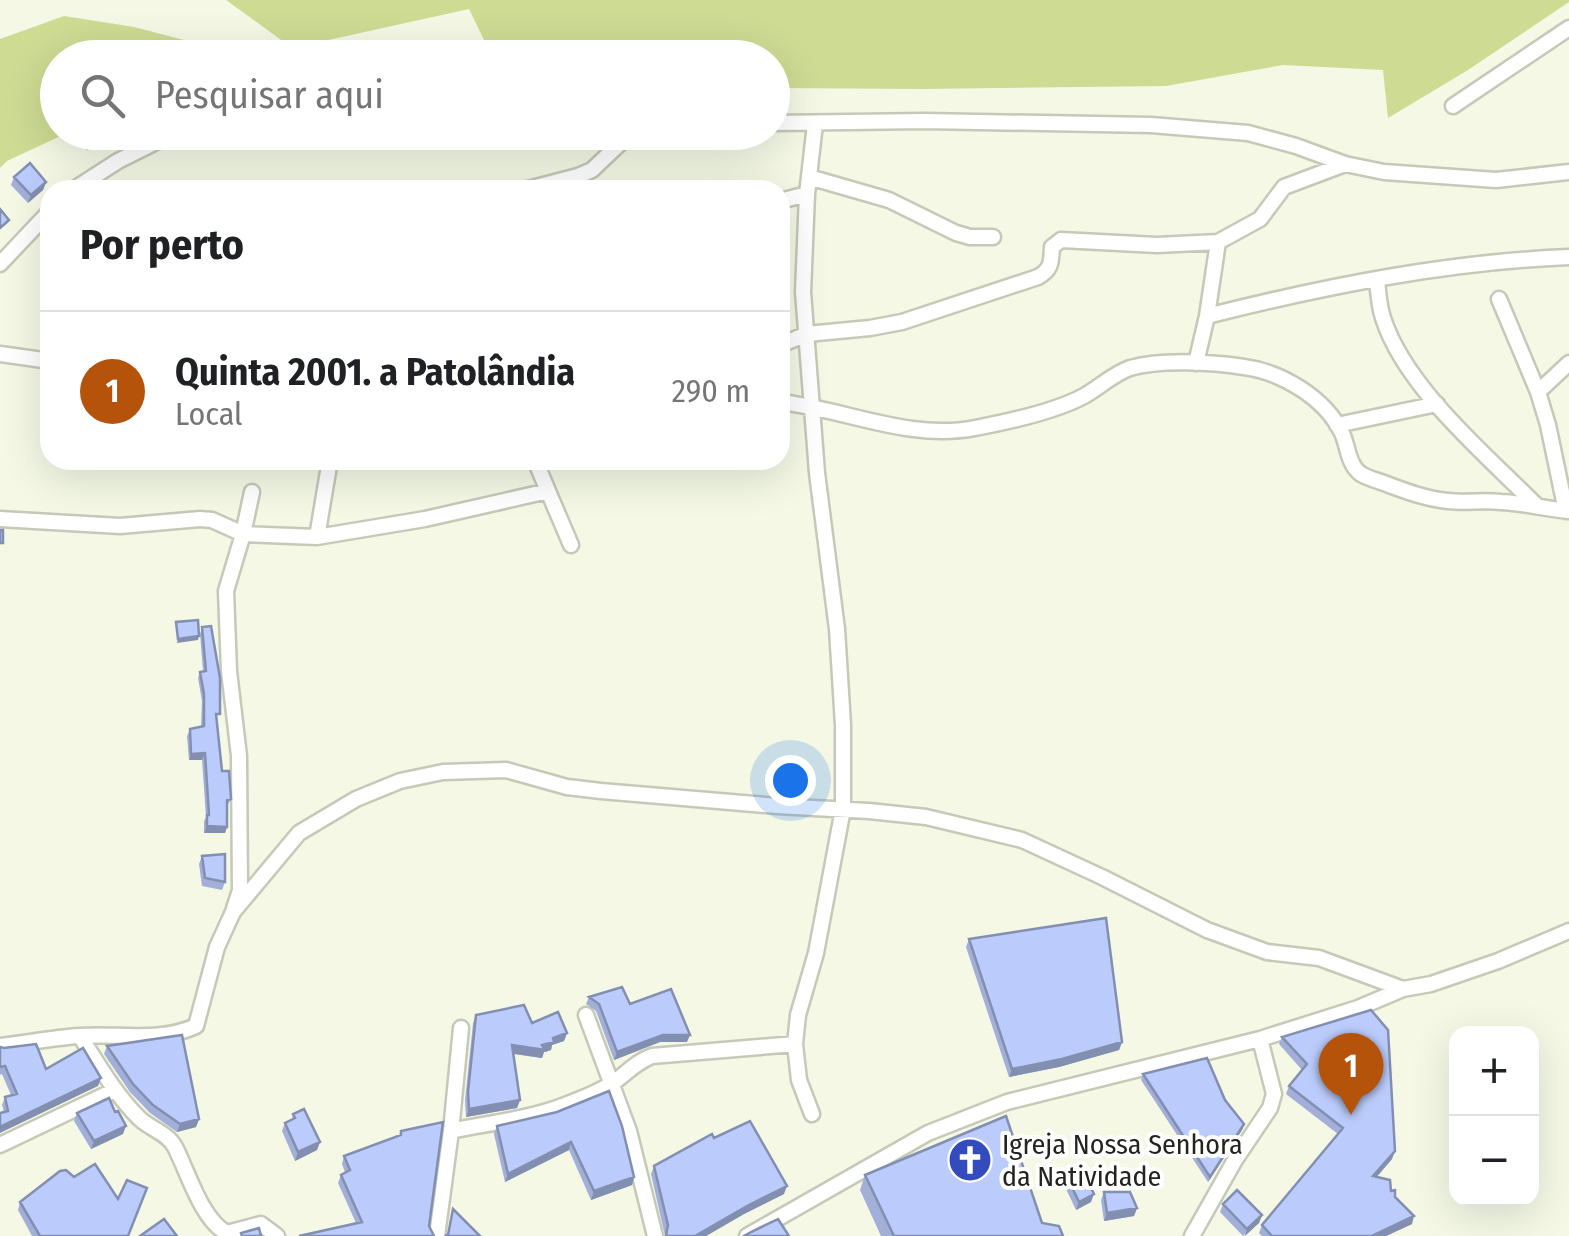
<!DOCTYPE html>
<html lang="pt">
<meta charset="utf-8">
<style>
:root{--surface:#fff;--page:#f6f6f6;--text:#202124;--muted:#757577;--line:#e0e0e0;--accent:#b45309}
body{margin:0;font-family:"Fira Sans Condensed",sans-serif;background:var(--page);color:var(--text)}
.controls{position:absolute;right:30px;bottom:30px;display:grid;overflow:hidden;border-radius:20px;box-shadow:0 10px 40px #0002}
.controls button{width:90px;height:90px;display:grid;place-items:center;padding:0;border:0;border-bottom:2px solid var(--line);background:var(--surface);color:var(--text);font:50px sans-serif}
.you{position:absolute;left:790px;top:780px;width:35px;height:35px;margin:-25px;border:8px solid #fff;border-radius:50%;background:#1a73e8;box-shadow:0 0 0 15px #1a73e833}
.badge{display:grid;place-items:center;width:65px;height:65px;border-radius:50%;background:var(--accent);color:#fff;font-size:32px;font-weight:700}
.pin{position:absolute;translate:-50% -82px;filter:drop-shadow(0 2px 5px #0008)}
.pin::after{content:'';position:absolute;top:52px;width:35px;height:30px;background:inherit;clip-path:polygon(0 0,100% 0,50% 100%)}
.list{margin:0;padding:0;list-style:none}
h2{display:flex;justify-content:space-between;align-items:center;height:130px;margin:0;padding:0 40px;font-size:42px}
h2 small{font-size:32px;font-weight:400;color:var(--muted)}
.list li{display:grid;grid-template-columns:65px 1fr auto;gap:30px;align-items:center;box-sizing:border-box;height:160px;padding:0 40px;border-top:2px solid var(--line)}
.list b{display:block;font-size:38px;white-space:nowrap}
.list p{margin:0;font-size:32px;white-space:nowrap;color:var(--muted)}
.list em{font-size:32px;font-style:normal;color:var(--muted)}
.icon{flex:none;width:55px;height:55px;fill:none;stroke:currentColor;stroke-width:2;stroke-linecap:round;stroke-linejoin:round}
.map{position:relative;flex:none;width:1569px;height:1236px;overflow:hidden}
.search{position:absolute;background:var(--surface);box-shadow:0 10px 40px #0002;left:40px;top:40px;width:750px;height:110px;display:flex;align-items:center;gap:25px;box-sizing:border-box;padding:0 35px;border-radius:55px;color:var(--muted);font-size:38px}
.panel{position:absolute;background:var(--surface);box-shadow:0 10px 40px #0002;left:40px;top:180px;width:750px;height:290px;border-radius:30px}
.map>svg:first-child{display:block}
.green{fill:#cedb93}
.lines{fill:none;stroke-linecap:round;stroke-linejoin:round}
.street-casing{stroke:#c5c9b7;stroke-width:19}
.street{stroke:#fff;stroke-width:14}
.wall{fill:#a1afd9}
.shaded-wall{fill:#838fb0}
.building{fill:#bbccfc;stroke:#838fb0;stroke-width:2.5}
.labels{text-anchor:middle;dominant-baseline:central;stroke-width:8;stroke-linejoin:round;paint-order:stroke}
.poi-label{font-size:28px;fill:#22241d;stroke:#fff;text-anchor:start}
</style>
<div class="map">
<svg width="1569" height="1236" viewBox="0 0 1569 1236">
<rect width="100%" height="100%" fill="#f4f8e5"/>
<path class="green" d="M 226,0 L 1569,0 L 1569,2 L 1468,70 L 1388,118 L 1383,70 L 1283,65 L 1166,86 L 923,89 L 773,88 L 772,58 L 580,58 L 531,46 L 486,44 L 469,9 L 292,48 Z
M 64,16 L 134,27 L 215,48 L 222,54 L 221,58 L 58,58 L 58,132 L 67,133 L 7,161 L 0,168 L 0,39 Z"/>
<g class="lines">
<defs>
<path id="street" d="M 1453,106 L 1569,28
M 772,123 L 925,121 L 1151,125 L 1248,133 L 1296,146 L 1345,164 L 1384,172 L 1496,180 L 1569,172
M 809,177 L 889,200 L 956,233 L 970,237 L 993,237
M 73,190 L 118,161 L 176,132
M 524,190 L 578,176 L 592,170 L 632,132
M 780,201 L 807,194
M 0,264 L 50,211
M 1377,279 C 1378,293 1379,306 1383,318 C 1405,387 1485,454 1536,505
M 1499,299 L 1538,392 L 1548,425 L 1566,511
M 1207,316 C 1326,286 1447,262 1569,257
M 780,345 L 807,334 L 870,328 L 902,322 L 1038,277 C 1052,269 1051,262 1052,247 L 1061,240 L 1157,245 L 1218,242 L 1260,219 L 1284,187 L 1345,164
M 0,354 L 50,361
M 1196,363 L 1207,316 L 1218,242
M 1538,392 L 1569,363
M 780,402 C 845,409 909,441 975,428 C 1007,422 1056,411 1084,396 C 1100,387 1113,374 1130,368 C 1161,359 1212,362 1244,367 C 1282,372 1325,398 1342,433 C 1348,446 1348,465 1361,474 C 1369,479 1380,481 1389,485 C 1408,492 1427,499 1448,501 C 1466,503 1483,500 1501,502 C 1524,503 1546,509 1569,511
M 1337,425 L 1437,404
M 548,491 L 571,545
M 0,519 L 120,526 L 200,519 L 212,520 L 243,534 L 317,537 L 425,519 L 548,491 L 535,460
M 317,537 L 330,460
M 233,912 L 299,833 L 356,799 L 400,781 L 443,772 L 506,770 L 567,787 L 601,791 L 777,806 L 869,811 L 926,817 L 1022,840 L 1102,877 L 1207,930 L 1267,952 L 1319,958 L 1403,989
M 586,1015 L 629,1131 L 655,1236
M 80,1036 C 98,1064 115,1094 139,1118 C 150,1129 168,1133 175,1147 C 188,1172 202,1221 227,1233 L 261,1224 L 277,1236
M 0,1046 C 26,1043 52,1038 79,1036 C 118,1033 159,1043 196,1026 L 217,947 L 233,912 L 240,890 L 239,756 L 229,671 L 226,591 L 243,534 L 252,492
M 812,1114 L 799,1080 L 795,1044 L 798,1015 L 816,953 L 843,809 L 843,725 L 837,629 L 817,473 L 803,292 L 807,194 L 815,124
M 451,1131 C 489,1123 529,1119 565,1105 C 581,1099 600,1092 614,1082 C 628,1072 636,1062 652,1056 L 795,1044
M 0,1145 L 115,1090
M 437,1236 L 451,1131 L 461,1028
M 747,1236 L 928,1133 L 1007,1102 L 1260,1039 L 1358,1008 L 1403,989 L 1431,984 L 1498,961 L 1569,931
M 1192,1236 L 1235,1160 L 1270,1108 L 1274,1094 L 1260,1039"/>
</defs>
<use href="#street" class="street-casing"/>
<use href="#street" class="street"/>
</g>
<path class="wall" d="M 14,177 L 46,182 L 43,190 L 28,203 L 11,185 Z
M 202,627 L 217,720 L 222,771 L 231,799 L 227,806 L 227,827 L 225,833 L 204,833 L 204,821 L 206,817 L 202,760 L 189,760 L 187,736 L 190,729 L 201,727 L 202,701 L 198,678 L 200,672 L 203,671 L 200,634 Z
M 202,856 L 225,882 L 222,890 L 202,886 L 199,864 Z
M 969,939 L 1122,1042 L 1119,1050 L 1059,1067 L 1009,1077 L 966,947 Z
M 589,997 L 630,1004 L 687,1042 L 660,1042 L 614,1060 L 596,1011 L 586,1004 Z
M 476,1015 L 532,1023 L 567,1033 L 564,1041 L 552,1045 L 551,1050 L 544,1052 L 542,1058 L 513,1054 L 520,1100 L 517,1108 L 466,1117 L 465,1100 L 473,1023 Z
M 1282,1037 L 1392,1159 L 1377,1177 L 1391,1191 L 1412,1224 L 1386,1236 L 1262,1236 L 1259,1233 L 1262,1225 L 1338,1134 L 1286,1094 L 1289,1086 L 1302,1070 L 1279,1044 Z
M 107,1046 L 199,1119 L 196,1127 L 177,1132 L 150,1113 L 130,1092 L 104,1054 Z
M 0,1047 L 46,1069 L 98,1086 L 4,1112 L 2,1105 L 5,1097 L 11,1095 L 2,1074 L 0,1075 Z
M 1143,1074 L 1225,1100 L 1244,1124 L 1242,1130 L 1208,1182 L 1141,1080 Z
M 557,1112 L 634,1177 L 632,1185 L 591,1200 L 569,1150 L 505,1182 L 494,1134 L 497,1126 Z
M 77,1113 L 123,1134 L 91,1149 L 74,1121 Z
M 293,1114 L 320,1142 L 317,1150 L 295,1161 L 282,1131 L 285,1123 L 292,1119 Z
M 401,1131 L 429,1226 L 356,1223 L 338,1183 L 341,1175 L 345,1172 L 342,1164 L 344,1156 L 399,1136 Z
M 714,1138 L 784,1194 L 744,1214 L 706,1236 L 665,1236 L 651,1174 L 654,1166 Z
M 865,1175 L 1042,1223 L 1063,1236 L 881,1236 L 860,1190 Z
M 1069,1181 L 1091,1202 L 1076,1210 L 1066,1189 Z
M 1104,1192 L 1137,1208 L 1134,1216 L 1104,1221 L 1101,1200 Z
M 20,1202 L 128,1236 L 32,1236 L 18,1210 Z
M 1223,1204 L 1262,1215 L 1259,1223 L 1243,1236 L 1220,1212 Z"/>
<path class="shaded-wall" d="M 120,136 L 119,140 L 86,150 L 88,146 Z
M 46,182 L 43,190 L 28,203 L 31,195 Z
M 199,636 L 198,640 L 177,643 L 178,639 Z
M 205,753 L 202,760 L 189,760 L 191,754 Z
M 207,826 L 227,827 L 225,833 L 204,833 Z
M 567,1033 L 564,1041 L 552,1045 L 551,1050 L 544,1052 L 542,1058 L 509,1053 L 512,1045 L 542,1045 L 553,1038 Z
M 663,1035 L 690,1035 L 687,1042 L 660,1042 L 614,1060 L 617,1052 Z
M 1122,1042 L 1119,1050 L 1059,1067 L 1009,1077 L 1012,1069 Z
M 101,1078 L 98,1086 L 0,1133 L 0,1127 Z
M 520,1100 L 517,1108 L 466,1117 L 469,1109 Z
M 199,1119 L 196,1127 L 177,1132 L 180,1124 Z
M 1244,1124 L 1242,1130 L 1208,1182 L 1210,1177 Z
M 126,1126 L 123,1134 L 91,1149 L 94,1141 Z
M 320,1142 L 317,1150 L 295,1161 L 298,1152 Z
M 571,1142 L 569,1150 L 505,1182 L 508,1174 Z
M 1395,1151 L 1392,1159 L 1370,1184 L 1373,1176 Z
M 634,1177 L 632,1185 L 591,1200 L 594,1191 Z
M 787,1186 L 784,1194 L 744,1214 L 706,1236 L 695,1236 L 747,1206 Z
M 1094,1194 L 1091,1202 L 1076,1210 L 1079,1202 Z
M 1137,1208 L 1134,1216 L 1104,1221 L 1107,1213 Z
M 1262,1215 L 1259,1223 L 1245,1236 L 1247,1229 Z
M 1414,1216 L 1412,1224 L 1386,1236 L 1372,1236 Z"/>
<path class="building" d="M 103,132 L 119,132 L 120,136 L 88,146 Z
M 30,163 L 46,182 L 31,195 L 14,177 Z
M 0,209 L 9,220 L 0,228 Z
M 0,530 L 3,530 L 3,543 L 0,543 Z
M 198,620 L 199,636 L 178,639 L 176,622 Z
M 211,626 L 220,678 L 220,714 L 216,714 L 222,771 L 229,771 L 231,799 L 227,800 L 227,827 L 207,826 L 207,815 L 209,815 L 205,753 L 191,754 L 190,729 L 204,726 L 204,694 L 200,672 L 206,671 L 202,627 Z
M 225,854 L 225,882 L 205,878 L 202,856 Z
M 1106,918 L 1122,1042 L 1062,1059 L 1012,1069 L 969,939 Z
M 622,987 L 630,1004 L 671,989 L 690,1035 L 663,1035 L 617,1052 L 599,1004 L 589,997 Z
M 524,1005 L 532,1023 L 558,1012 L 567,1033 L 553,1038 L 554,1042 L 542,1045 L 545,1050 L 512,1045 L 520,1100 L 469,1109 L 468,1092 L 476,1015 Z
M 1371,1010 L 1388,1030 L 1395,1151 L 1373,1176 L 1390,1180 L 1391,1191 L 1395,1190 L 1395,1197 L 1414,1216 L 1372,1236 L 1272,1236 L 1262,1225 L 1343,1128 L 1289,1086 L 1307,1064 L 1282,1037 Z
M 182,1035 L 199,1119 L 180,1124 L 153,1105 L 133,1084 L 107,1046 Z
M 36,1044 L 46,1069 L 83,1048 L 101,1078 L 0,1127 L 0,1113 L 8,1111 L 5,1097 L 17,1094 L 5,1066 L 0,1067 L 0,1047 L 4,1048 Z
M 1207,1058 L 1225,1100 L 1244,1124 L 1210,1177 L 1143,1074 Z
M 609,1091 L 622,1126 L 634,1177 L 594,1191 L 571,1142 L 508,1174 L 497,1126 L 557,1112 Z
M 109,1098 L 115,1112 L 118,1111 L 126,1126 L 94,1141 L 77,1113 Z
M 304,1109 L 320,1142 L 298,1152 L 285,1123 L 295,1118 L 293,1114 Z
M 1006,1116 L 1042,1223 L 1059,1226 L 1063,1236 L 894,1236 L 865,1175 Z
M 750,1121 L 787,1186 L 747,1206 L 695,1236 L 666,1236 L 668,1225 L 654,1166 L 712,1134 L 714,1138 Z
M 443,1122 L 429,1226 L 434,1236 L 299,1236 L 362,1222 L 341,1175 L 350,1170 L 344,1156 L 401,1135 L 401,1131 Z
M 95,1164 L 118,1199 L 127,1180 L 147,1188 L 128,1236 L 40,1236 L 20,1202 L 60,1171 L 66,1170 L 74,1177 Z
M 1084,1174 L 1094,1194 L 1079,1202 L 1069,1181 Z
M 1237,1190 L 1262,1215 L 1247,1229 L 1223,1204 Z
M 1104,1192 L 1130,1192 L 1137,1208 L 1107,1213 Z
M 453,1209 L 480,1236 L 445,1236 L 448,1235 Z
M 164,1219 L 177,1236 L 140,1236 Z
M 778,1219 L 789,1236 L 744,1236 L 751,1232 Z
M 259,1228 L 261,1236 L 242,1236 L 241,1233 Z"/>
<defs>
<symbol id="church-disc" viewBox="-11 -11 22 22"><circle r="9.5" fill="#334bbc" stroke="#fff"/><path d="M-1.2-6h2.4v3.5h3.3v2.4h-3.3V6h-2.4V-.1h-3.3v-2.4h3.3Z" fill="#fff"/></symbol>
</defs>
<g fill-rule="evenodd">
<use href="#church-disc" x="945" y="1135" width="50" height="50"/>
</g>
<g class="labels">
<g class="poi-label">
<text x="1002" y="1144">Igreja Nossa Senhora<tspan x="1002" dy="32">da Natividade</tspan></text>
</g>
</g>
</svg>
<div class="controls">
<button>+</button>
<button>−</button>
</div>
<div class="you"></div>
<div class="pin badge" style="left:1351px;top:1115px">1</div>
<div class="search"><svg class="icon" aria-label="search" viewBox="0 0 24 24"><circle cx="10" cy="10" r="6"/><path d="M15 15l6 6"/></svg>Pesquisar aqui</div>
<section class="panel">
<h2>Por perto<small></small></h2>
<ul class="list">
<li><span class="badge">1</span><div><b>Quinta 2001. a Patolândia</b><p>Local</p></div><em>290 m</em></li>
</ul>
</section>
</div>
